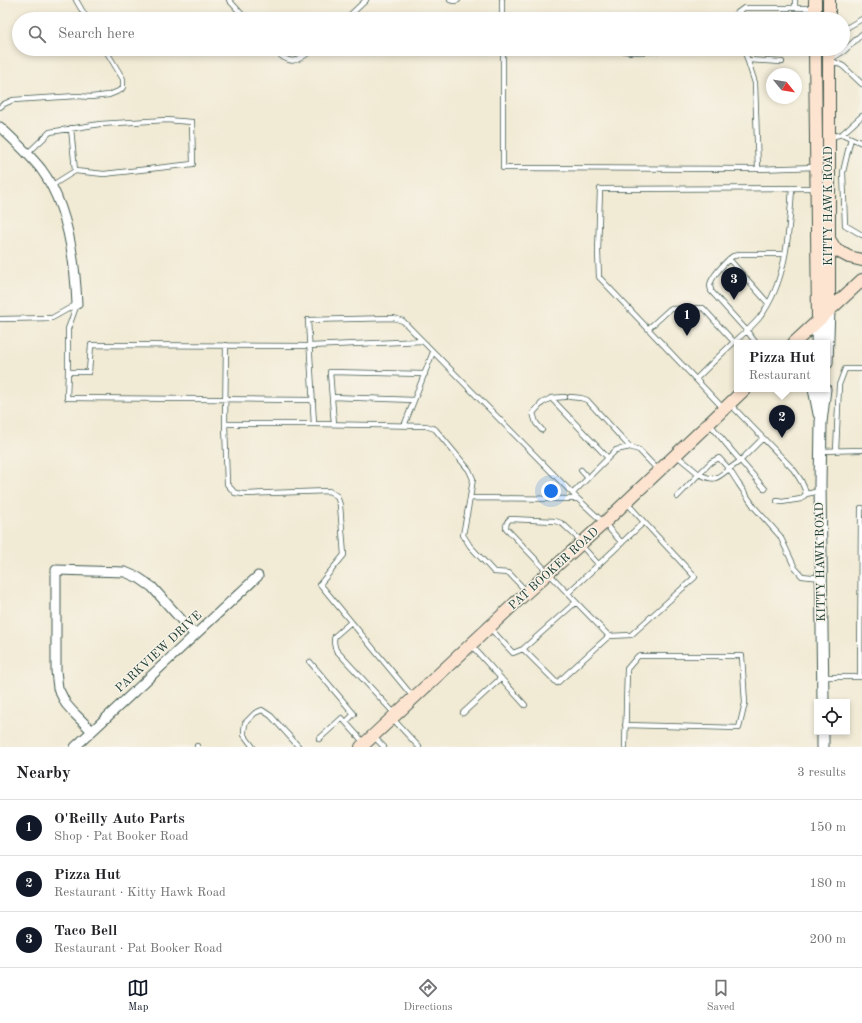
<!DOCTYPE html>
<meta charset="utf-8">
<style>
:root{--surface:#fff;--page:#f6f6f6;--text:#202124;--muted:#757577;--line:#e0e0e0;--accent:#111827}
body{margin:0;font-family:"Old Standard TT",serif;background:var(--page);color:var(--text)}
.controls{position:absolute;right:12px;bottom:12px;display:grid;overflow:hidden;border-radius:0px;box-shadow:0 2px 6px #0003}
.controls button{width:36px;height:36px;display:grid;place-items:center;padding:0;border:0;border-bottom:1px solid var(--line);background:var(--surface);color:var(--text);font:20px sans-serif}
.compass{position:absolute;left:766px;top:68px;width:36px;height:36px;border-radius:50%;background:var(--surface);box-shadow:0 2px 6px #0003;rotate:120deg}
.you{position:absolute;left:551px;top:491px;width:14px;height:14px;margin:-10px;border:3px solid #fff;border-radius:50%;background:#1a73e8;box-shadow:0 0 0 6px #1a73e833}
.badge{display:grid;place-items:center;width:26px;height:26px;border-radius:50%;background:var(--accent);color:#fff;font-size:13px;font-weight:700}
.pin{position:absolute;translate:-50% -33px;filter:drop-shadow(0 1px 2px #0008)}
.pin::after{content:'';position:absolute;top:21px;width:14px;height:12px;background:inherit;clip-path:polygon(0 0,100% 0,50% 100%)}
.popup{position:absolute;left:734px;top:340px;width:96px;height:52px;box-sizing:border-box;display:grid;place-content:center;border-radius:0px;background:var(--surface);filter:drop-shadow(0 1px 3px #0005);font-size:13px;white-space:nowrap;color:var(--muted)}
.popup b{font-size:15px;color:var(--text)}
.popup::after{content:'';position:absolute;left:50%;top:100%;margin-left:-8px;border:8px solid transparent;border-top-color:var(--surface)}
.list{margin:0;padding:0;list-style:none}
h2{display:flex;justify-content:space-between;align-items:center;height:52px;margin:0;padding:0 16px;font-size:17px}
h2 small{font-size:13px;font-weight:400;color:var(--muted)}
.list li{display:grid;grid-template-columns:26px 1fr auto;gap:12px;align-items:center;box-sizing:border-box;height:56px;padding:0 16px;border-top:1px solid var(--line)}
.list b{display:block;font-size:15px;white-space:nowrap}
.list p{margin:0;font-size:13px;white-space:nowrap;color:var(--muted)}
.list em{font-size:13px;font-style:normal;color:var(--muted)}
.icon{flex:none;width:22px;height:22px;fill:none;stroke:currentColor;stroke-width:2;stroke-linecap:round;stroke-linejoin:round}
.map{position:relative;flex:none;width:862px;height:747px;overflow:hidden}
.search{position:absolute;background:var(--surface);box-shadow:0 2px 6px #0003;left:12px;right:12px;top:12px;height:44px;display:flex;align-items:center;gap:10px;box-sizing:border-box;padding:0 14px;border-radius:22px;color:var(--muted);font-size:15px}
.sheet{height:220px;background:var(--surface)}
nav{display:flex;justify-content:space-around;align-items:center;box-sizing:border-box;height:56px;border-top:1px solid var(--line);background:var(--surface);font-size:11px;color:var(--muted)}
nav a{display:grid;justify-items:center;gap:2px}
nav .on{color:var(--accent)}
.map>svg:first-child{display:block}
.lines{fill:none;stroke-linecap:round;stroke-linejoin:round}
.service-casing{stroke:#3e574c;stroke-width:6}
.minor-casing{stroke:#3e574c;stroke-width:11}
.tertiary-casing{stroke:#3e574c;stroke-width:13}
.secondary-casing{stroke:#3e574c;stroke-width:14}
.service{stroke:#fff;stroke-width:4.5}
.minor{stroke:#fff;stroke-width:9}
.tertiary{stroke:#fff;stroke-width:11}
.secondary{stroke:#fde4d0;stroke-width:12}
.labels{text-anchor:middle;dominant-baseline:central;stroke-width:3;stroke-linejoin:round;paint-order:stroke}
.street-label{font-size:12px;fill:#1f3d34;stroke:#f7f3e8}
</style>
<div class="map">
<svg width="862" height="747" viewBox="0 0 862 747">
<rect width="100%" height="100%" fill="#f7f3e8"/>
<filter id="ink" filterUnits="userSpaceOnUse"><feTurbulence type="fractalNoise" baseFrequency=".025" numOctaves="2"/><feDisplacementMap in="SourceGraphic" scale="8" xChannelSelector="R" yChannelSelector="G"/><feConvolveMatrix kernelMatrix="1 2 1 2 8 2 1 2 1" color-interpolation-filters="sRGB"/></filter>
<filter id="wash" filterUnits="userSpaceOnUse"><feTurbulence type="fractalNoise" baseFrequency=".012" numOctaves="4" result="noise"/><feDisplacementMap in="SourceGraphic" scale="16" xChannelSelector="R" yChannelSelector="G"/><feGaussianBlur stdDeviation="0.9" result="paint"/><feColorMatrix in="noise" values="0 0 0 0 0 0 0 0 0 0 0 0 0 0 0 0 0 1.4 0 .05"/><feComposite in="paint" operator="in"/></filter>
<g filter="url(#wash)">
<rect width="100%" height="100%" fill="#f1ead4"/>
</g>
<g filter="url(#ink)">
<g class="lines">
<defs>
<path id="service" d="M 76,0 L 87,19
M 229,0 L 246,19
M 450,0 L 454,1 L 458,0
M 502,0 L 502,19
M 795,0 L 795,8
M 346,19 L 366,0
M 729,19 L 744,8 L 813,8
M 843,28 L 848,27 L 862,19
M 273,49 C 290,66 296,63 313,49
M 503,49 L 503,168 L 758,169 L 755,83 L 744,49
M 612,49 L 631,52 L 660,51 L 667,49
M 831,59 L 844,51 L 862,34
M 748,60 L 782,62
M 830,60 L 843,66 L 862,84
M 0,107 L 4,104 L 13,100 L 77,96 L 91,97 L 109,95 L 121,90 L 123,87 L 123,79 L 105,49
M 842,134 L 862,116
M 831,137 L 842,134 L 862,143
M 851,138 L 843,172 L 845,225 L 862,235
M 27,154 L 50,132 L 100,124 L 166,120 L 192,122 L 193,164 L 104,174 L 75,171
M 758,169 L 816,167
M 51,186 L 75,171 L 71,128
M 729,259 L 768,303
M 0,319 L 52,318 L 77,304
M 648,329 L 670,309 L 703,308 L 734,342
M 756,343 L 747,331 L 711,291 C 711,289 710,287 710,285 C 711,277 727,260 733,256 C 735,256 738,255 740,254 L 785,254
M 68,372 L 68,329 L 77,304
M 696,379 C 708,367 720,355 733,343 C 742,335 752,327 760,317 C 787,281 789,232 792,188
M 332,397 L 414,400
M 570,397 L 581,398 L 587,400 L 630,447
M 551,398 L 608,458
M 313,400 L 67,398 L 68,372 L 89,372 L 91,345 L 310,346 L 422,341
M 731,405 L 793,469 C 799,477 804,484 806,494
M 724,409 L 599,277 L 598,252 L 600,189 L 815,188
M 709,423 L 732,451 L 765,489
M 225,424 L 226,345
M 314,424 L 426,426 L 435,429 L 469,470 L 473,479 L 470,498
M 334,424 L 330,372 L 425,374
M 404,426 L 433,352
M 542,430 L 536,423 L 533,413 L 542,403 L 551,398 L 565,397
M 763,438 L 740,461 L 729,469 L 719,458 L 711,462 L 699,474 C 716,482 715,479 729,469 L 738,483 L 755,508 L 780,536 L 795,568 L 802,576 L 821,578
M 820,451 L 862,450
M 836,451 L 839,385 L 845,369 L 862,369
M 676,455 L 699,474 L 677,497
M 581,470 L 588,478
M 573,493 L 616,450 L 630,447 L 639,450 L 658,470
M 777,501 L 782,502 L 801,499 L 806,494 L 820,491
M 627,503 L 644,522
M 581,545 L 599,565
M 527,592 L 509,573 L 494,572 L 470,546 L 463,535 L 470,498 L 578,499 L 604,523 L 622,543
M 568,593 L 644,522 L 695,577 L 631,635 L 609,636
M 576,602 L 609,636 L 557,683 L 523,649 L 576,602 L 506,528 C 506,524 507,521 510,519 L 555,521 L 561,523 L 564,525 L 582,542
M 351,622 L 335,636 C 333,641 334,645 336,650 L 395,714
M 489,627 L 513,653 L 523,649
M 472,646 L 525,705
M 310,662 L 354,714 L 346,722
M 823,677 L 862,677
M 860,677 L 861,508 L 862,508
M 413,697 L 320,584 L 344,555 L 340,505 L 337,496 L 329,491 L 244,494 L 235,493 L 227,484 L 225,424 L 314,424 L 308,320 L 394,318 L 403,321 L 578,499
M 463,713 L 501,678
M 393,719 L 419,747
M 373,736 L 384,747
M 319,739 L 342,718 L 365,744
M 197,746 L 197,747
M 253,747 L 244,735 L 244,731 L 245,723 L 255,713 L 262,710 L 271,716 L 299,747
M 625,747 L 627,669 L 638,656 L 742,656 L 745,703 L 739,728 L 625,725"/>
<path id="minor" d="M 0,127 C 14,140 29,154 41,169 C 68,205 75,259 77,304
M 92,731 L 73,712 L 66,704 L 58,688 L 56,671 L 56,570 L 125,572 L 139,578 L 152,587 L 195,635
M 75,747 L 258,576"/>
<path id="tertiary" d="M 817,343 L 818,320
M 827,363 L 829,310
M 814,389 L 819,414
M 823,702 L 820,484 L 821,422 L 825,389
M 823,732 L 823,747"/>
<path id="secondary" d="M 815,0 L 815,19
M 829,19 L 829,0
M 815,49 L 818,320
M 829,49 L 829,310
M 829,239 L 836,250 L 849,257 L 862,260
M 794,343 L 862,280
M 361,747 L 527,592 L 604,523 L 745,389"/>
</defs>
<use href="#service" class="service-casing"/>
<use href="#minor" class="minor-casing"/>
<use href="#tertiary" class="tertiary-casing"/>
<use href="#secondary" class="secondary-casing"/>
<use href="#service" class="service"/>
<use href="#minor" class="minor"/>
<use href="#tertiary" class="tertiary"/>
<use href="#secondary" class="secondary"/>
</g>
</g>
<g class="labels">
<g class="street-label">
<text transform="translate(829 206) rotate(-90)">KITTY HAWK ROAD</text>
<text transform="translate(821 562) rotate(-91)">KITTY HAWK ROAD</text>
<text transform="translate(554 569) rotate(-42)">PAT BOOKER ROAD</text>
<text transform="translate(159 652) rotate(-43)">PARKVIEW DRIVE</text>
</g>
</g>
</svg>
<div class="controls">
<button><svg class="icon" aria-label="locate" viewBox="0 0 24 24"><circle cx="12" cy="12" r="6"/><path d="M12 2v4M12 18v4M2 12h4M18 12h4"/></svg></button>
</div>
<svg class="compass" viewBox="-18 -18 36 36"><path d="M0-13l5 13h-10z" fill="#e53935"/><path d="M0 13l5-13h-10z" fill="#757577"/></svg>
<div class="you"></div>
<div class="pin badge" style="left:687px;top:336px">1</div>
<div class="pin badge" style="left:782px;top:438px">2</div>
<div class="popup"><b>Pizza Hut</b>Restaurant</div>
<div class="pin badge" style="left:734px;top:300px">3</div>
<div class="search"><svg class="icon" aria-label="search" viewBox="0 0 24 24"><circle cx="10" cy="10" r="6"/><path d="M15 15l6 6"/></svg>Search here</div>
</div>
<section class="sheet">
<h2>Nearby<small>3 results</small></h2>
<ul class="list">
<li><span class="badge">1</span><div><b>O'Reilly Auto Parts</b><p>Shop · Pat Booker Road</p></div><em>150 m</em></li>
<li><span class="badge">2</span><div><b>Pizza Hut</b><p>Restaurant · Kitty Hawk Road</p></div><em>180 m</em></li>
<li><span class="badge">3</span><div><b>Taco Bell</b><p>Restaurant · Pat Booker Road</p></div><em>200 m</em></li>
</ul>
</section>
<nav>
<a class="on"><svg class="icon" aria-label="map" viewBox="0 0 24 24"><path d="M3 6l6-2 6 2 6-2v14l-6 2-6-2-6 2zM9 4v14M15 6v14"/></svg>Map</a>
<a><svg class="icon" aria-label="directions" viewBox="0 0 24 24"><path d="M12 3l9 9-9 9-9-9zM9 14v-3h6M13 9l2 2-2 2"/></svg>Directions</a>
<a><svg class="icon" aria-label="saved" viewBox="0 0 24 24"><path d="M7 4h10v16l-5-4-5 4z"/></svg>Saved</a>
</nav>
